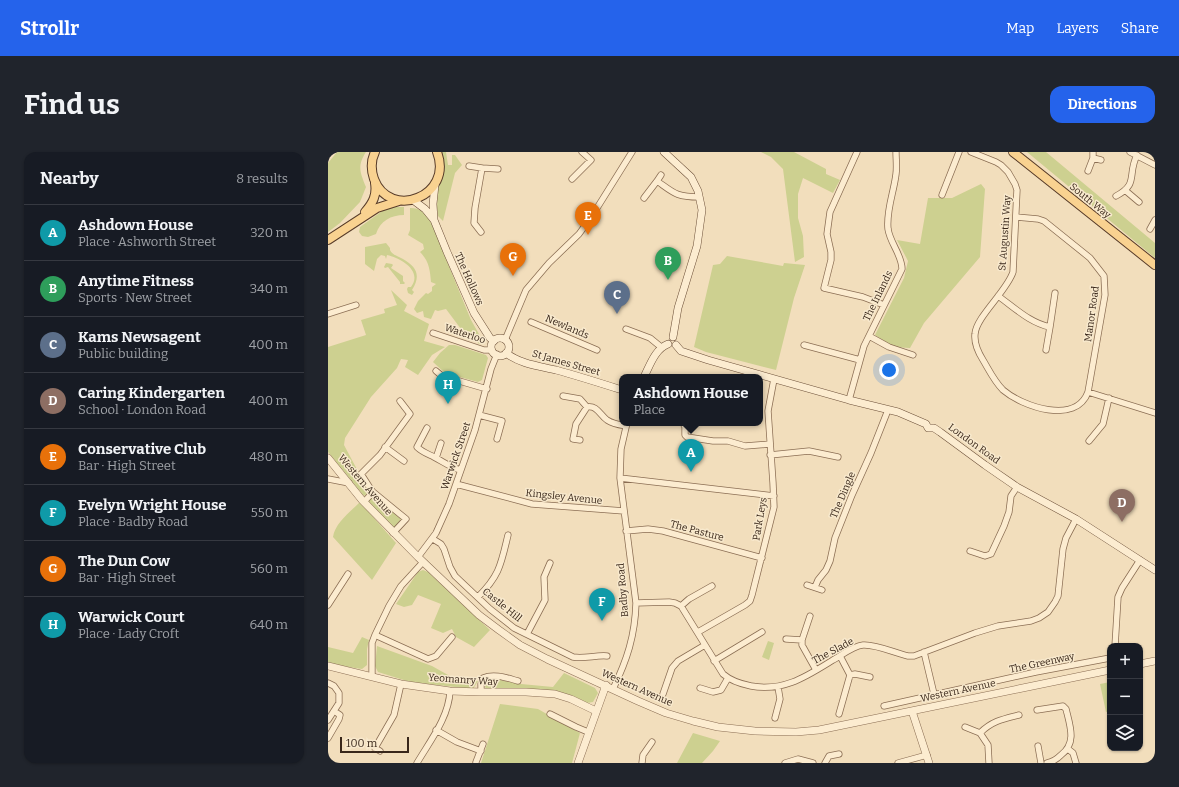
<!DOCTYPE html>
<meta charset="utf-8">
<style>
:root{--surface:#171b24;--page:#20242c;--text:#f1f3f6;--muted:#9ea1a6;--line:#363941;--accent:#2563eb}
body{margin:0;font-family:Bitter,serif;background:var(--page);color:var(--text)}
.controls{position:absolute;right:12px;bottom:12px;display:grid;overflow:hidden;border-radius:8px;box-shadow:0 1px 3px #0004}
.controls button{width:36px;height:36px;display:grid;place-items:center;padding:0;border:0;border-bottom:1px solid var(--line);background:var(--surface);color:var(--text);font:20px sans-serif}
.scale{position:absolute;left:12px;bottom:10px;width:69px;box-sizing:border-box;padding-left:4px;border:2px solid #39271a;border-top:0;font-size:11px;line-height:14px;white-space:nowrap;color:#39271a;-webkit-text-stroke:3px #f8e9cd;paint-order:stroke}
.you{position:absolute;left:561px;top:218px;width:14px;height:14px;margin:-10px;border:3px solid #fff;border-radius:50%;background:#1a73e8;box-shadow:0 0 0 6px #1a73e833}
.badge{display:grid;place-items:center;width:26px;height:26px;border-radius:50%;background:var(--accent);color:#fff;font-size:13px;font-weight:700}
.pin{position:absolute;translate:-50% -33px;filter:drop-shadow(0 1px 2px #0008)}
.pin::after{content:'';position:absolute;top:21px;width:14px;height:12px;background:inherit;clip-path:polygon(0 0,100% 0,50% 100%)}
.popup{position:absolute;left:291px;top:222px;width:144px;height:52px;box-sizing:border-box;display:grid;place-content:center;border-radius:8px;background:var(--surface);filter:drop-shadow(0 1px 3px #0005);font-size:13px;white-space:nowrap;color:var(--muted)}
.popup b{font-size:15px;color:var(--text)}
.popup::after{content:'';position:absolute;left:50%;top:100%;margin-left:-8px;border:8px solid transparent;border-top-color:var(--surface)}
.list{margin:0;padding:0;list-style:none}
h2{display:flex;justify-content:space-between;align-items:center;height:52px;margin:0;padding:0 16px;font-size:17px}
h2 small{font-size:13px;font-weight:400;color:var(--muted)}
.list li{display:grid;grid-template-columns:26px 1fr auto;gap:12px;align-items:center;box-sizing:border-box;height:56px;padding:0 16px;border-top:1px solid var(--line)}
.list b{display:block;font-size:15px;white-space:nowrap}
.list p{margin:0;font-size:13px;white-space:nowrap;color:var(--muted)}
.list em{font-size:13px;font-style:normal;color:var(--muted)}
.icon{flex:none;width:22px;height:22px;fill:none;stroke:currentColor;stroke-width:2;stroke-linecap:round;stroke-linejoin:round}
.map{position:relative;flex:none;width:827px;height:611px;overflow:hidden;border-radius:12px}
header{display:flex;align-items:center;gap:24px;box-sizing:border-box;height:56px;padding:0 20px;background:var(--accent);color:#fff}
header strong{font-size:19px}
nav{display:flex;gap:22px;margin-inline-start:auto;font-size:14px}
.intro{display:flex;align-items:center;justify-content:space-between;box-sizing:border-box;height:96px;padding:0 24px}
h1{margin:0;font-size:28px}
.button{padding:10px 18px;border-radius:12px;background:var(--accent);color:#fff;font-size:14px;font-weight:700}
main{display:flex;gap:24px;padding:0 24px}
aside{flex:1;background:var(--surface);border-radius:12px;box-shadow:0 1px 3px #0004}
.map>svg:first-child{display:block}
.green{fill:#cdd090}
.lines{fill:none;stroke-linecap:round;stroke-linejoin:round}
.minor-casing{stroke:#8b6e54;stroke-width:7}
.tertiary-casing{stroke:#8b6e54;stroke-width:8}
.secondary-casing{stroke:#6c4f38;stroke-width:8}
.primary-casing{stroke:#583c29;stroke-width:10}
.minor{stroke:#fcecd0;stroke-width:5.5}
.tertiary{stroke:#fcecd0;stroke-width:7}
.secondary{stroke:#fcecd0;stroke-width:7}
.primary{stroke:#f9d290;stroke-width:8}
.labels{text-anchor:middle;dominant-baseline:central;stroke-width:3;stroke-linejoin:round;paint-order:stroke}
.street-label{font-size:10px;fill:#39271a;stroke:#f8e9cd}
</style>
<header>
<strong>Strollr</strong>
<nav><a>Map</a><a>Layers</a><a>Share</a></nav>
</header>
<div class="intro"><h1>Find us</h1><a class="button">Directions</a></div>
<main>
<aside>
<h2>Nearby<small>8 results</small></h2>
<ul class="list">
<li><span class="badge" style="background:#0f9aa8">A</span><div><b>Ashdown House</b><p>Place · Ashworth Street</p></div><em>320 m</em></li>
<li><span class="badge" style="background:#2e9e5b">B</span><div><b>Anytime Fitness</b><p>Sports · New Street</p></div><em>340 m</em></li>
<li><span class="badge" style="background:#5c6f8a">C</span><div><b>Kams Newsagent</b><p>Public building</p></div><em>400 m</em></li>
<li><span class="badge" style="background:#8d6e63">D</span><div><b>Caring Kindergarten</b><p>School · London Road</p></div><em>400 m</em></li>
<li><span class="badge" style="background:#e8710a">E</span><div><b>Conservative Club</b><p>Bar · High Street</p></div><em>480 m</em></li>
<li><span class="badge" style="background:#0f9aa8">F</span><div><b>Evelyn Wright House</b><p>Place · Badby Road</p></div><em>550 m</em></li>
<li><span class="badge" style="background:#e8710a">G</span><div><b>The Dun Cow</b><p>Bar · High Street</p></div><em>560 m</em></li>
<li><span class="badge" style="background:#0f9aa8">H</span><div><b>Warwick Court</b><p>Place · Lady Croft</p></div><em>640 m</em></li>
</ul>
</aside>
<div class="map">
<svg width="827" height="611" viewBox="0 0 827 611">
<rect width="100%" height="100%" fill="#f2debc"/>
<path class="green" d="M 9,0 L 38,0 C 29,14 32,20 38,35 L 32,50 L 12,71 L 0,80 L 0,11 Z
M 112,0 L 118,0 L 120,13 L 124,13 L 124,3 L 127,3 L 134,13 L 127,21 L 115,69 L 110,64 L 109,55 Z
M 433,0 L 466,0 L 498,17 L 498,22 L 512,28 L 505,41 L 475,26 L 470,42 L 470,66 L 475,84 L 476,105 L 467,110 L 455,17 L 443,5 Z
M 699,0 L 718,0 L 827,91 L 827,106 Z
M 653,32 L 657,37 L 652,105 L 596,171 L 582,196 L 565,195 L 547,183 L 576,126 L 580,109 L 569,88 L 592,92 L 600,46 L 624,46 Z
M 67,55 L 76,55 L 76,63 C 63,63 52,69 48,82 L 40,85 L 34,84 L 31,80 L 32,75 L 57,57 Z
M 82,56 C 93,56 95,60 102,68 L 143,168 L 156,191 L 151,192 L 142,180 L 133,177 L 118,157 L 110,159 L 107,158 L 103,167 L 96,165 L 95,159 L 89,161 L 86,157 L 90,149 L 98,141 L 100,142 L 104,139 L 104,135 L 108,132 L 103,130 C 102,118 101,109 92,100 L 96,97 L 95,92 L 80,83 L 82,78 Z
M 58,91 L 62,96 L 62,98 C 64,103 70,104 75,107 C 89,115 93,124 84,138 L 86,140 L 84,143 L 80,141 L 79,137 L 80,135 L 83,135 C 95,119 73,106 59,103 L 58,107 L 57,104 L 53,103 L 49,107 L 46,119 L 37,112 L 37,95 Z
M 399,104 L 455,114 L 456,111 L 477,113 L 466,146 L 448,218 L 378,200 L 366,195 L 385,113 L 392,112 Z
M 58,111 L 64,112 L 65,113 L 63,116 L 75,124 L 75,129 L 77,131 L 76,132 L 72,132 L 72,130 L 60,115 L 57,116 L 56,115 Z
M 63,138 L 79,153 L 76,159 L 101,172 L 96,189 L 117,195 L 104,203 L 90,223 L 77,215 L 80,208 L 73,207 L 69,216 L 43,245 L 17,286 L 16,293 L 41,340 L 36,344 L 0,300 L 0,195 L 38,183 L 33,168 L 57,161 L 56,157 L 69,153 Z
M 121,193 L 127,193 L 158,203 L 160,206 L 154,228 L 150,230 L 117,221 L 105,210 L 112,201 Z
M 45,344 L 73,367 L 66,377 L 40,349 Z
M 32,350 L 68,391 L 44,428 L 5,385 C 7,371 22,360 32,350 Z
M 95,418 L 100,420 L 162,478 L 146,495 L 128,485 L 124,477 L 115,481 L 103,476 L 113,452 L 90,443 L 84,453 L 76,455 L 68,452 L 90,420 Z
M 34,485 L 41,488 L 39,497 L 39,513 L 34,517 L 0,512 L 0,495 L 25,501 Z
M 440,489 L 446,491 L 441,508 L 434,505 Z
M 49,494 L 104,514 L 129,528 L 150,529 L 145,537 L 82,530 L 50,520 L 47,514 Z
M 236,521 L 267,536 L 270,541 L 265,550 L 259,551 L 245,545 L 158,538 L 157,534 L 160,528 L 167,527 L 193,532 L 225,535 Z
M 782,530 L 782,559 L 778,560 L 772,532 Z
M 172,552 L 210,557 L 252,581 L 244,611 L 153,611 Z
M 365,581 L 392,589 L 385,599 L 374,611 L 349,611 Z"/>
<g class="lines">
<defs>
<path id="minor" d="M 529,0 L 502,60 L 499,82 L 503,100 L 503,108 L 496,136 L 535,145 L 556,153
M 643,0 L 668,10 L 673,13 L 680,20 L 687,32 L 689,38 L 685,120 C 679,139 648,165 647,182 C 646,191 650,200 655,208 C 661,218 666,229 675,238 C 695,255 748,273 760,240 L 777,143 L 776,124 L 762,106 L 716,69 L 710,67 L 688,65
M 802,0 L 827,13
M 765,6 L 773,8
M 141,14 L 154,16
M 760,19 L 765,6 L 765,0
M 244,27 L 263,8 L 254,0
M 329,29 L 333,23
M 798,39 L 811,50
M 614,43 L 631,0
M 788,44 C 811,32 799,23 809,3
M 316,46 L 329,29 C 346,41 348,45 371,45
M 822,77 L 827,68
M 153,80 L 146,71 L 147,56 L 154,16 L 170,17
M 670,144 C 687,156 702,171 722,175 L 727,141
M 0,162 L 28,153
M 203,170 L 269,198
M 298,177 L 322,186 L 333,195
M 105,181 L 156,198 L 164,198
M 541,184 L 561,195 L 585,203
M 177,188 L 198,138 L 221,111 L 251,82 L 264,64 L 304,0
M 476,193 L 532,208
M 718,198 L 722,175
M 108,219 L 114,224 L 159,237
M 760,240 L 827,261
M 235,244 L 252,247 L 259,255
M 521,248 L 536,194 L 574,117 C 574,103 562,91 560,77 C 558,58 566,40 568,22 C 569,15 568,7 568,0
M 151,263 L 174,269 L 169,287
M 355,271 L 357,275 L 357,283 L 359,285 L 385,289 L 400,289 L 417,294 L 442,292
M 99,276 L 89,295 C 94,300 100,302 106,305 C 116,310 121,315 133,318
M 252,288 L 245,287 L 248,272 L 259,255 C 269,253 272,263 279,268 C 285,272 292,273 298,274
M 761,289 L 775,272 L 781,246
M 57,295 L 76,309
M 442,303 L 481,299 L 510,305
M 108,306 L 113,291
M 292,326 L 446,344
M 0,327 L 21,331
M 128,332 L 204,352 L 296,359
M 45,340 L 78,367 L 65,381
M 36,350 L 45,340 L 42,336 L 33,322 L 52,303 L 82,262 L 72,249
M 298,379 L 320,377 L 335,379 L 434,406
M 105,387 L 113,392 L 116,397 L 122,415 L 127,424 L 162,457 L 186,476 L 245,505 C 256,507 268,503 279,504
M 642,399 L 657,404 L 663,402 L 676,374 L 681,360 L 683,344 L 689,335
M 90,405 L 108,381 L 121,352 L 147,278 L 163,217 L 169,202
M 479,433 L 494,438
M 487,435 L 490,428 L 498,418 L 502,409 L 507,386 L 524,343 L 543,301 L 560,258
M 150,445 C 172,423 173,412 180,383
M 308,451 L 341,450 L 347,451 L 353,454 L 395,522 C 403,529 413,532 423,534 C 456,540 479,524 505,508 C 514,503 525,494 535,493 C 548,492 567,501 580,504 L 586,504 L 647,481 L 670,474 L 703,469 L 711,466 L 720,460 L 727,450 L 730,444 L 735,397 L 738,386 L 748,367
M 0,453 L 20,422
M 353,454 L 361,447 L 384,434
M 482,464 L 474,488 L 474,493 L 488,518
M 370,480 L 417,453 L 422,449 L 424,443 L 446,355 L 445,331 L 440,259 L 446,227
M 199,482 L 217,448 L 216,425 L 222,411
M 47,483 L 100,507 L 108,504 L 124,485
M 458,487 L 474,488
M 787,494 L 790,445 L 794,436 L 812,408
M 596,500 L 606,542
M 386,509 L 434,480
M 522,523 L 527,522 L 542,525
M 44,524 L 44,491 L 47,483 L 61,454 L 73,434 L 95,410
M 0,531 L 6,534 L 11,541 L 11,551 L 0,568
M 372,536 L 385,540 L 393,538 L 400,526
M 285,537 C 299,508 307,484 308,451 L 292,326 L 293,297 L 299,271
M 153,540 L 153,532 L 155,526 C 166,521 179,526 190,529
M 335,542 L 344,516 L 350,509 L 377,493
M 556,554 L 708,520 L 782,506
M 709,558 L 735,554 L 738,557 C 742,574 749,591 733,603 C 729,607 724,610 719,611
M 222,562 L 248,575 L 260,580
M 511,562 L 522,523 L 512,504
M 447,566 L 452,547 L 450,535
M 637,575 L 652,581
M 108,578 L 129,590 L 153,599
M 0,586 L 11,567 L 12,563 L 6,559
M 710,594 L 713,611
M 740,597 L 745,601 L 748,611
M 52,599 L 47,596 L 66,563 L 73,532
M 148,610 L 155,592
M 89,611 C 102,589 121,565 122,539
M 314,611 L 315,603 L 324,590
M 457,611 L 470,607 L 485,611
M 497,611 L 501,604 L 511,602
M 570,611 L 599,603
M 661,611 L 660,593 L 652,581 C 664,569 675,567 691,563"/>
<path id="tertiary" d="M 0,306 L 34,348 L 90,405 L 151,463 L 171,478 L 192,493 L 219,507 L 310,549 L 338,561 L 365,569 L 390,575 L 427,579 L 468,580 L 491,578 L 782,518
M 812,512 L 827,509
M 0,514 L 73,532 L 122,539 L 153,540 L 198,540 L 227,542 L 243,547 L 268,559
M 584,559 L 601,611
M 250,611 L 278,533"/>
<path id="secondary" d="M 336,0 L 363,25 L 370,39 L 374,58 L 369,94 L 350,156 L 345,185
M 107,33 L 105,52 L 106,68 L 119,100 L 146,161 L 162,186 L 166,189
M 85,48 L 97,57 L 106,68
M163 195a9 9 0 1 1 18 0a9 9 0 1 1-18 0Z
M 348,193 L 353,199 L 380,208 L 521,248 L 570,260 L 598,272 L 600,276 L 606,276 L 612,280 L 657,313 L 689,335 L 748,367 L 827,418
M 178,201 C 192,212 211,214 228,218 C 250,224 272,231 294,238
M 316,225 C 322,213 327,197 340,192"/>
<path id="primary" d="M 47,0 C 43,8 43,18 46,27 C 62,69 126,44 109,0
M 685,0 L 827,113
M 37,60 C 45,51 49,43 47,31
M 0,88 L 49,56 L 71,49"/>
</defs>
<use href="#minor" class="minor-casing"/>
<use href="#tertiary" class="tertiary-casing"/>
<use href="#secondary" class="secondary-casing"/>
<use href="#primary" class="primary-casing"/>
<use href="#minor" class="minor"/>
<use href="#tertiary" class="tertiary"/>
<use href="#secondary" class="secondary"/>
<use href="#primary" class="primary"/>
</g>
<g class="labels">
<g class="street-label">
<text transform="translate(762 49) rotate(39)">South Way</text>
<text transform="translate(677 81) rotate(-86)">St Augustin Way</text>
<text transform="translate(141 127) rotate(66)">The Hollows</text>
<text transform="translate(550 144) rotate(-64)">The Inlands</text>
<text transform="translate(764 162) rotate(-82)">Manor Road</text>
<text transform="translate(239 175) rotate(23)">Newlands</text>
<text transform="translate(137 182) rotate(18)">Waterloo</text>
<text transform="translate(238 211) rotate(16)">St James Street</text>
<text transform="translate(646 292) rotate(36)">London Road</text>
<text transform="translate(128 304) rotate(-71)">Warwick Street</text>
<text transform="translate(37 333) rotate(49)">Western Avenue</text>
<text transform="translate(515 343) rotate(-67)">The Dingle</text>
<text transform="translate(236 345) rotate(6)">Kingsley Avenue</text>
<text transform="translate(432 367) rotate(-80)">Park Leys</text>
<text transform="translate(369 379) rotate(15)">The Pasture</text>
<text transform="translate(295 438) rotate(-95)">Badby Road</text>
<text transform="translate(174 453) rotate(39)">Castle Hill</text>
<text transform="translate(505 499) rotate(-28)">The Slade</text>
<text transform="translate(714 511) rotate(-12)">The Greenway</text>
<text transform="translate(135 528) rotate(4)">Yeomanry Way</text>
<text transform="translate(309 536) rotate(24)">Western Avenue</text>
<text transform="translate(630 539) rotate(-12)">Western Avenue</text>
</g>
</g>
</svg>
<div class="controls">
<button>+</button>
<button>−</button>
<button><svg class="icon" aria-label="layers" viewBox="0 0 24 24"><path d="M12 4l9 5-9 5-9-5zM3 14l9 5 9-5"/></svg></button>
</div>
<div class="scale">100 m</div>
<div class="you"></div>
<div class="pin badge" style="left:363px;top:320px;background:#0f9aa8">A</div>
<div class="popup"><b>Ashdown House</b>Place</div>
<div class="pin badge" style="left:340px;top:128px;background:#2e9e5b">B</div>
<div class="pin badge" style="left:289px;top:162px;background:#5c6f8a">C</div>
<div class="pin badge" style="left:794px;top:370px;background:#8d6e63">D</div>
<div class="pin badge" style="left:260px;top:83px;background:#e8710a">E</div>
<div class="pin badge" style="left:274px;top:469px;background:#0f9aa8">F</div>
<div class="pin badge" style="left:185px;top:124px;background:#e8710a">G</div>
<div class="pin badge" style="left:120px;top:252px;background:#0f9aa8">H</div>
</div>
</main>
